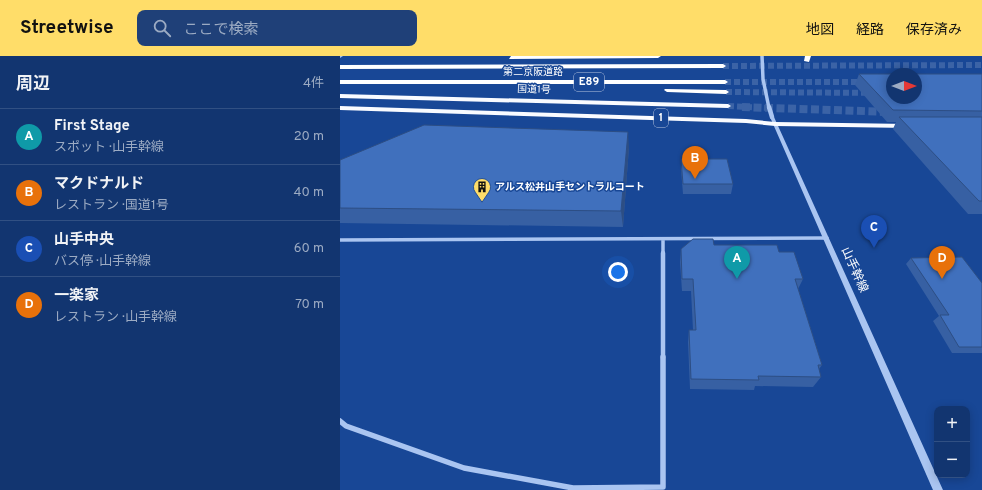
<!DOCTYPE html>
<html lang="ja">
<meta charset="utf-8">
<style>
:root{--surface:#123570;--page:#1f4078;--text:#f1f3f6;--muted:#9cabc3;--line:#315083;--accent:#ffdd69}
body{margin:0;font-family:Overpass,"Noto Sans JP",sans-serif;background:var(--page);color:var(--text)}
.controls{position:absolute;right:12px;bottom:12px;display:grid;overflow:hidden;border-radius:8px;box-shadow:0 2px 10px #0003}
.controls button{width:36px;height:36px;display:grid;place-items:center;padding:0;border:0;border-bottom:1px solid var(--line);background:var(--surface);color:var(--text);font:20px sans-serif}
.compass{position:absolute;left:546px;top:12px;width:36px;height:36px;border-radius:50%;background:var(--surface);box-shadow:0 2px 10px #0003;rotate:90deg}
.you{position:absolute;left:278px;top:216px;width:14px;height:14px;margin:-10px;border:3px solid #fff;border-radius:50%;background:#1a73e8;box-shadow:0 0 0 6px #1a73e833}
.badge{display:grid;place-items:center;width:26px;height:26px;border-radius:50%;background:var(--accent);color:#fff;font-size:13px;font-weight:700}
.pin{position:absolute;translate:-50% -33px;filter:drop-shadow(0 1px 2px #0008)}
.pin::after{content:'';position:absolute;top:21px;width:14px;height:12px;background:inherit;clip-path:polygon(0 0,100% 0,50% 100%)}
.list{margin:0;padding:0;list-style:none}
h2{display:flex;justify-content:space-between;align-items:center;height:52px;margin:0;padding:0 16px;font-size:17px}
h2 small{font-size:13px;font-weight:400;color:var(--muted)}
.list li{display:grid;grid-template-columns:26px 1fr auto;gap:12px;align-items:center;box-sizing:border-box;height:56px;padding:0 16px;border-top:1px solid var(--line)}
.list b{display:block;font-size:15px;white-space:nowrap}
.list p{margin:0;font-size:13px;white-space:nowrap;color:var(--muted)}
.list em{font-size:13px;font-style:normal;color:var(--muted)}
.icon{flex:none;width:22px;height:22px;fill:none;stroke:currentColor;stroke-width:2;stroke-linecap:round;stroke-linejoin:round}
.map{position:relative;flex:none;width:642px;height:434px;overflow:hidden}
header{display:flex;align-items:center;gap:24px;box-sizing:border-box;height:56px;padding:0 20px;background:var(--accent);color:#111}
header strong{font-size:19px}
nav{display:flex;gap:22px;margin-inline-start:auto;font-size:14px}
.search{width:280px;height:36px;background:var(--page);display:flex;align-items:center;gap:10px;box-sizing:border-box;padding:0 14px;border-radius:8px;color:var(--muted);font-size:15px}
main{display:flex}
aside{flex:1;background:var(--surface)}
.map>svg:first-child{display:block}
.lines{fill:none;stroke-linecap:round;stroke-linejoin:round}
.trunk-tunnel-far1{stroke:#3b63a6;stroke-width:6;stroke-dasharray:6 3;stroke-linecap:butt}
.trunk-tunnel{stroke:#3b63a6;stroke-width:8;stroke-dasharray:8 3.5;stroke-linecap:butt}
.motorway-tunnel{stroke:#3b63a6;stroke-width:6;stroke-dasharray:6 3;stroke-linecap:butt}
.minor-far2{stroke:#aac5f1;stroke-width:3.5}
.minor-far1{stroke:#aac5f1;stroke-width:4.5}
.minor{stroke:#aac5f1;stroke-width:5.5}
.tertiary{fill:#aac5f1;fill-rule:evenodd}
.trunk{fill:#f9fbff;fill-rule:evenodd}
.motorway{fill:#fff;fill-rule:evenodd}
.tertiary-bridge-far1{stroke:#aac5f1;stroke-width:3.5}
.tertiary-bridge{stroke:#aac5f1;stroke-width:4.5}
.wall{fill:#3760a3}
.shaded-wall{fill:#2d4e84}
.building{fill:#4070bd;stroke:#2d4e84}
.labels{text-anchor:middle;dominant-baseline:central;stroke-width:3;stroke-linejoin:round;paint-order:stroke}
.far-street-label{font-size:10px;fill:#fff;stroke:#184796}
.far-poi-label{font-size:10px;font-weight:bold;fill:#fff;stroke:#184796;text-anchor:start}
.shield{fill:#184796;stroke:#bac8e0;stroke-width:1}
.shield-label{font-size:11px;font-weight:bold;fill:#fff}
.street-label{font-size:12px;fill:#fff;stroke:#184796}
</style>
<header>
<strong>Streetwise</strong>
<div class="search"><svg class="icon" aria-label="search" viewBox="0 0 24 24"><circle cx="10" cy="10" r="6"/><path d="M15 15l6 6"/></svg>ここで検索</div>
<nav><a>地図</a><a>経路</a><a>保存済み</a></nav>
</header>
<main>
<aside>
<h2>周辺<small>4件</small></h2>
<ul class="list">
<li><span class="badge" style="background:#0f9aa8">A</span><div><b>First Stage</b><p>スポット · 山手幹線</p></div><em>20 m</em></li>
<li><span class="badge" style="background:#e8710a">B</span><div><b>マクドナルド</b><p>レストラン · 国道1号</p></div><em>40 m</em></li>
<li><span class="badge" style="background:#1a4fb4">C</span><div><b>山手中央</b><p>バス停 · 山手幹線</p></div><em>60 m</em></li>
<li><span class="badge" style="background:#e8710a">D</span><div><b>一楽家</b><p>レストラン · 山手幹線</p></div><em>70 m</em></li>
</ul>
</aside>
<div class="map">
<svg width="642" height="434" viewBox="0 0 642 434">
<rect width="100%" height="100%" fill="#184796"/>
<g class="lines">
<path class="trunk-tunnel-far1" d="M 388,50 L 429,52"/>
<path class="trunk-tunnel" d="M 402,51 L 551,56"/>
<path class="motorway-tunnel" d="M 383,10 L 642,9
M 385,26 L 552,26
M 386,36 L 552,37"/>
<path class="minor-far2" d="M 323,183 L 323,198
M 0,184 L 487,182"/>
<path class="minor-far1" d="M 323,197 L 323,302"/>
<path class="minor" d="M 0,365 L 6,370 L 124,412 L 233,432 L 323,431 L 323,301"/>
<path class="tertiary" d="M 0,0 L 3,0 L 0,2 Z
M 430,60 L 434,61 L 603,434 L 593,434 L 430,61 Z"/>
<path class="trunk" d="M 0,38 L 388,48 L 391,50 L 388,52 L 0,42 Z
M 0,50 L 406,63 L 435,66 L 569,68 L 573,70 L 569,72 L 435,70 L 406,67 L 0,54 Z"/>
<path class="motorway" d="M 171,0 L 321,0 L 318,2 L 169,3 Z
M 465,0 L 471,0 L 469,6 L 464,5 Z
M 0,9 L 383,8 L 386,10 L 383,12 L 0,13 Z
M 0,24 L 385,24 L 388,26 L 385,28 L 0,28 Z
M 325,33 L 386,34 L 389,36 L 386,38 L 327,36 L 324,34 Z"/>
<path class="tertiary-bridge-far1" d="M 422,0 L 423,23 L 429,52"/>
<path class="tertiary-bridge" d="M 429,51 L 432,61"/>
</g>
<path class="wall" d="M 519,18 L 642,18 L 642,158 L 628,158 L 553,73 L 556,66 L 547,66 L 515,29 Z
M 289,91 L 283,171 L 0,167 L 0,104 Z
M 341,103 L 393,128 L 391,138 L 343,138 L 341,113 Z
M 374,189 L 439,196 L 463,223 L 458,233 L 482,309 L 479,313 L 481,321 L 473,331 L 415,330 L 414,334 L 350,333 L 348,286 L 349,274 L 353,274 L 351,235 L 342,235 L 340,206 L 341,193 Z
M 571,202 L 642,227 L 642,297 L 612,297 L 593,265 L 599,260 L 566,208 Z"/>
<path class="shaded-wall" d="M 288,76 L 289,91 L 283,171 L 281,155 Z"/>
<path class="building" d="M 519,18 L 552,18 L 552,42 L 576,42 L 576,18 L 642,18 L 642,55 L 553,54 Z
M 559,61 L 642,61 L 642,145 L 639,145 Z
M 84,69 L 288,76 L 281,155 L 0,152 L 0,104 Z
M 341,103 L 387,103 L 393,128 L 343,128 Z
M 353,183 L 373,183 L 374,189 L 437,189 L 439,196 L 454,196 L 463,223 L 455,223 L 482,309 L 478,309 L 481,321 L 418,320 L 419,324 L 351,323 L 349,274 L 356,274 L 353,223 L 342,223 L 341,193 Z
M 622,201 L 642,227 L 642,291 L 619,291 L 600,259 L 609,259 L 571,202 Z"/>
<defs>
<symbol id="building-pin" viewBox="-11 -11 22 30"><path d="M0 17L-7.5 6A9.5 9.5 0 1 1 7.5 6Z" fill="#ffdd69" stroke="#184796"/><path d="M-4-6H4V6H1V3H-1V6H-4ZM-2.5-4.3h1.7v1.8h-1.7ZM.8-4.3h1.7v1.8H.8ZM-2.5-1h1.7V.8h-1.7ZM.8-1h1.7V.8H.8Z" fill="#111"/></symbol>
</defs>
<g fill-rule="evenodd">
<use href="#building-pin" x="132" y="121" width="20" height="27"/>
</g>
<g class="labels">
<g class="far-street-label">
<text x="193" y="16">第二京阪道路</text>
<text transform="translate(194 34) rotate(2)">国道1号</text>
</g>
<g class="far-poi-label">
<text x="155" y="131">アルス松井山手セントラルコート</text>
</g>
<g class="shield">
<rect x="234" y="17" width="30" height="18" rx="3"/>
<rect x="314" y="53" width="14" height="18" rx="3"/>
</g>
<g class="shield-label">
<text x="249" y="26">E89</text>
<text x="321" y="62">1</text>
</g>
<g class="street-label">
<text transform="translate(514 214) rotate(66)">山手幹線</text>
</g>
</g>
</svg>
<div class="controls">
<button>+</button>
<button>−</button>
</div>
<svg class="compass" viewBox="-18 -18 36 36"><path d="M0-13l5 13h-10z" fill="#e53935"/><path d="M0 13l5-13h-10z" fill="#9cabc3"/></svg>
<div class="you"></div>
<div class="pin badge" style="left:397px;top:223px;background:#0f9aa8">A</div>
<div class="pin badge" style="left:355px;top:123px;background:#e8710a">B</div>
<div class="pin badge" style="left:534px;top:192px;background:#1a4fb4">C</div>
<div class="pin badge" style="left:602px;top:223px;background:#e8710a">D</div>
</div>
</main>
